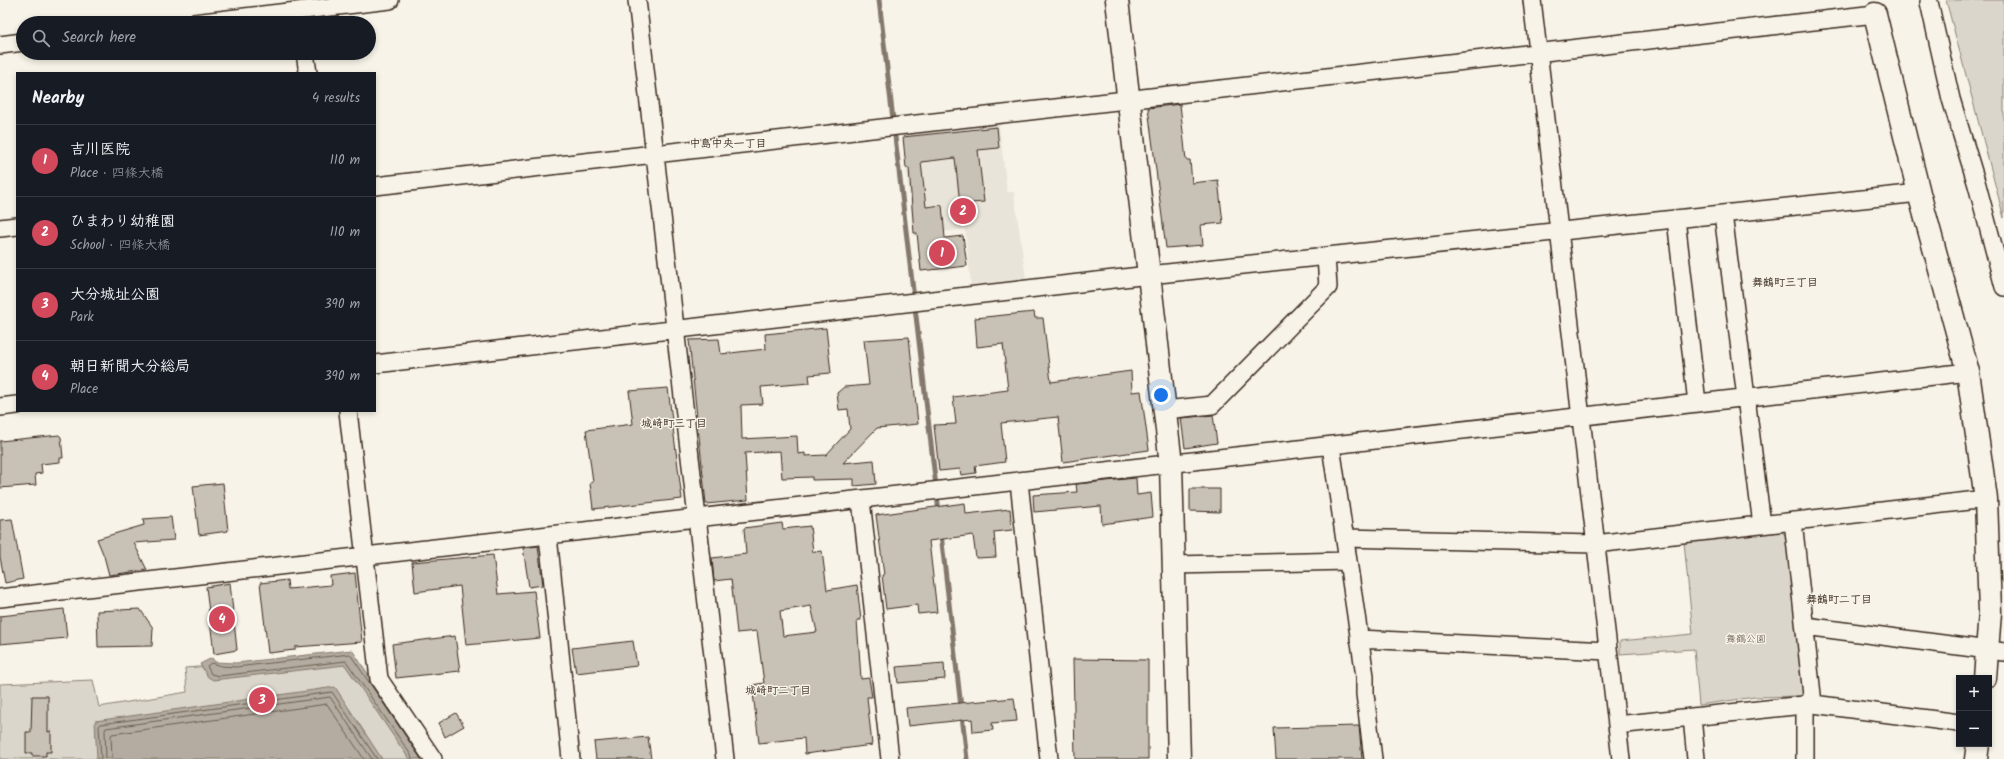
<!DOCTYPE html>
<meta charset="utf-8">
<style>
:root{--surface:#171b24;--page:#242831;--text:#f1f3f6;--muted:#9ea1a6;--line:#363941;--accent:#d1495b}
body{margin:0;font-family:Kalam,"Klee One",sans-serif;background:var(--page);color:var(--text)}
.controls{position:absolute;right:12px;bottom:12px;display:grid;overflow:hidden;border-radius:0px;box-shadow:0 2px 6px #0003}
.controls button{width:36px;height:36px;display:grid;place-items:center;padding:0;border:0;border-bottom:1px solid var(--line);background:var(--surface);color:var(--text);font:20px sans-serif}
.you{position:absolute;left:1161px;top:395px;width:14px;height:14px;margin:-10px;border:3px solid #fff;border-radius:50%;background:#1a73e8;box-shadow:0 0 0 6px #1a73e833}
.badge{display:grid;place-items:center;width:26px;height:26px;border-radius:50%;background:var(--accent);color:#fff;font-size:13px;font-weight:700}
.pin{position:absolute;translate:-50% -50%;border:2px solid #fff;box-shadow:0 1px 4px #0006}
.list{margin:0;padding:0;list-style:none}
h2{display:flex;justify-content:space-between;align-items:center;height:52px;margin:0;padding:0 16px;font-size:17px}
h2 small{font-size:13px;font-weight:400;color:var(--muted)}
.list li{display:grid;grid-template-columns:26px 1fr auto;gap:12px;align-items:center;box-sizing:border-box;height:72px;padding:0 16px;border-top:1px solid var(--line)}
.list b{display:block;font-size:15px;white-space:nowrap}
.list p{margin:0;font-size:13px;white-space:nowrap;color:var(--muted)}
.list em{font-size:13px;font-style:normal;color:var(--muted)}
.icon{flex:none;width:22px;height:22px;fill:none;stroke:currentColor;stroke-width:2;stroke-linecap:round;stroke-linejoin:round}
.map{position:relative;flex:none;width:2004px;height:759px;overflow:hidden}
.search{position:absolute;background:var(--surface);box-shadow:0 2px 6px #0003;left:16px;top:16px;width:360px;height:44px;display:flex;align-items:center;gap:10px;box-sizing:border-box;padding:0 14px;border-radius:22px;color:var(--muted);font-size:15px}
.panel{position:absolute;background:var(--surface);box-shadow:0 2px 6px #0003;left:16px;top:72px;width:360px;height:340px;border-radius:0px}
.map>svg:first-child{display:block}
.built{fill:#e9e4d9}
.green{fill:#dbd6cb;stroke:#8b8074}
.water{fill:#b4aca0;stroke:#84786c}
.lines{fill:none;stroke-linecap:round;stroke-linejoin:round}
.shore{stroke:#6b5e52;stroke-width:1}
.stream{stroke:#84786c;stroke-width:5}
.building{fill:#c8c1b6;stroke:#3b2a1e;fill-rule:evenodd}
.street-casing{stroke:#3b2a1e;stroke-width:20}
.secondary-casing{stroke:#3b2a1e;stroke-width:25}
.street{stroke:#f7f3e8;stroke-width:17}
.secondary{stroke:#f7f3e8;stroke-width:22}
.labels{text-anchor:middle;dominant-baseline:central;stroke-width:3;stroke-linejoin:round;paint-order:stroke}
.park-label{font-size:10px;fill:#5b4c41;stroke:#f7f3e8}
.neighbourhood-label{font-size:11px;font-weight:bold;fill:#3b2a1e;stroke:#f7f3e8}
</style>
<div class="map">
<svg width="2004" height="759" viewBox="0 0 2004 759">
<rect width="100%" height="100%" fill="#f7f3e8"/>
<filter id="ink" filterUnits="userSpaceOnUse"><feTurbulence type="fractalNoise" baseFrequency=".025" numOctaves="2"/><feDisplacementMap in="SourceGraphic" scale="8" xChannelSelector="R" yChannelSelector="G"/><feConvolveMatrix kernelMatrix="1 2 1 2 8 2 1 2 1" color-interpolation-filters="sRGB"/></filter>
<g filter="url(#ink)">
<path class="built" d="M 999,124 L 1007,192 L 1014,192 L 1026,279 L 971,285 L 965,229 L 914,236 L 902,135 Z"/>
<path class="green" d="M 1946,0 L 2004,0 L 2004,218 Z
M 1782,532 L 1787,537 L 1804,689 L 1801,696 L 1755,697 L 1699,705 L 1694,649 L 1620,654 L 1620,641 L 1693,634 L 1684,542 Z
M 350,655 L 423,759 L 0,759 L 0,684 L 93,680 L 99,707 L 187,692 L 185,668 Z"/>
<path class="water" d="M 352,650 L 425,759 L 409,759 L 345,665 L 213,680 L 208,677 L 200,664 L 212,658 L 215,662 L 236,663 Z
M 335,687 L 382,759 L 97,759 L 95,721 Z"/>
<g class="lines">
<path class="shore" d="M 101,759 L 99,726 L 101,724 L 332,692 L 377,759
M 106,759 L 105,730 L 106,728 L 330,697 L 372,759
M 112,759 L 111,735 L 112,734 L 327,704 L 364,759
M 412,759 L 411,755 L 346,661 L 219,676 L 211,674 L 207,666 L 211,663 L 221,666 L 236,667 L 350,654 L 421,759"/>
<path class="stream" d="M 879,0 L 939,512
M 941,534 L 967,759"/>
</g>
<path class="building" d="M 1180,104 L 1186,160 L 1190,160 L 1192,183 L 1218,180 L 1223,223 L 1201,225 L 1203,245 L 1166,248 L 1148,108 Z
M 997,127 L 999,148 L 978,150 L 984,202 L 960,204 L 955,158 L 921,162 L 926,207 L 942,205 L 945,238 L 963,236 L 967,266 L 921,271 L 917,233 L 914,233 L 909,168 L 906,168 L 903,137 Z
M 1034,312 L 1035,318 L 1043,318 L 1051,382 L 1131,371 L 1132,392 L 1141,391 L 1149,450 L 1063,462 L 1058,417 L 1001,423 L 1005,462 L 975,466 L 976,473 L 961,475 L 960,469 L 939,471 L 934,425 L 956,424 L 953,397 L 1008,390 L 1003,344 L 977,347 L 975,318 Z
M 826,328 L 831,373 L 809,375 L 810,383 L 761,387 L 763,404 L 741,405 L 742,439 L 797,436 L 798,454 L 805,453 L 805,456 L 826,455 L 850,429 L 848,409 L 839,410 L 837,393 L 844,387 L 869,385 L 864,340 L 909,337 L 918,424 L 877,428 L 843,463 L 874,460 L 876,484 L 854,486 L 854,479 L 812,480 L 812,477 L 782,478 L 780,451 L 745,453 L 748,500 L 706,504 L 689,340 L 719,339 L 721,354 L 766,349 L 765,334 Z
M 668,388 L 682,499 L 593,509 L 590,483 L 593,482 L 586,430 L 633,424 L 629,391 Z
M 1213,415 L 1217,443 L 1185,448 L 1181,418 Z
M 59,435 L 61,437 L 63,458 L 60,458 L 60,462 L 41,464 L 42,473 L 35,474 L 36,485 L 0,488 L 0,441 Z
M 1136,478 L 1137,495 L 1151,493 L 1153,517 L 1102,524 L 1101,506 L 1034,512 L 1033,495 L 1077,492 L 1076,484 Z
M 223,483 L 228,531 L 199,535 L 193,486 Z
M 1190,489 L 1220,489 L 1220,512 L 1190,511 Z
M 965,503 L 966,514 L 1010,509 L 1012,530 L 994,532 L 996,557 L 976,558 L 973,535 L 929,541 L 937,612 L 918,614 L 917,605 L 886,609 L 882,575 L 884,575 L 876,515 Z
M 171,517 L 174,540 L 134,543 L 147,570 L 109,575 L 104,556 L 97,539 L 144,525 L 143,519 Z
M 12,519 L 23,579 L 5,583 L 0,557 L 0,520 Z
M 782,523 L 783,529 L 810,526 L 813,552 L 822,551 L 827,590 L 857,585 L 861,620 L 857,620 L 861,679 L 869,678 L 872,697 L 867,697 L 872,745 L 805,754 L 804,738 L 759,743 L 752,685 L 764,683 L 757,631 L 737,633 L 731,579 L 714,581 L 712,558 L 746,554 L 744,528 ZM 811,606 L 817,632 L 783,636 L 780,611 Z
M 538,546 L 543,585 L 529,587 L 523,548 Z
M 493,555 L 498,594 L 534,591 L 540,638 L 466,645 L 460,586 L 415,592 L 412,562 Z
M 355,573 L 362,642 L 295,647 L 295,650 L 268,653 L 260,583 L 287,580 L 288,589 L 331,585 L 330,576 Z
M 230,583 L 237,650 L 214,654 L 206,587 Z
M 64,609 L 67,638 L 0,644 L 0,616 Z
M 140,609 L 153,628 L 152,646 L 98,647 L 97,611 Z
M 455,636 L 460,671 L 396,678 L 392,644 Z
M 633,641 L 637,666 L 576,673 L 572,648 Z
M 1073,659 L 1148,660 L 1148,759 L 1075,759 Z
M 944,663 L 945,679 L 898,683 L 896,667 Z
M 32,696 L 48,696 L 48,732 L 51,731 L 51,752 L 46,752 L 46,756 L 32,756 L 32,753 L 26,753 L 26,732 L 31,732 Z
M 1014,698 L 1017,721 L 992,723 L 993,730 L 973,732 L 972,719 L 908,726 L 906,708 Z
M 456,713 L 464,726 L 445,737 L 439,723 Z
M 1359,726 L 1362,759 L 1276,759 L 1274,728 Z
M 648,737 L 651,759 L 596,759 L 594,742 Z"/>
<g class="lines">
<defs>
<path id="street" d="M 637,0 L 725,759
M 1532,0 L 1621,759
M 1929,2 L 1951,99 L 1977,185 L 2004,287
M 194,23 L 390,0
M 0,45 L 23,42
M 305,53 L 308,73
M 375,186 L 1875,14
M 1723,214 L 1762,525
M 1676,219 L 1697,403
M 0,228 L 17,226
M 375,364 L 1149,275 L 1919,193
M 0,407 L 17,405
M 1165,410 L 1212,405 L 1328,287 L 1326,256
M 348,411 L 379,679 L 433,759
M 1331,446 L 1365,676 L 1365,694 L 1373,759
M 1019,482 L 1049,759
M 861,500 L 890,759
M 1793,521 L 1813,704
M 548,536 L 571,759
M 1345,538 L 1595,544 L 1986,499
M 1174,565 L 1348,561
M 0,598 L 1968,372
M 1805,626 L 2004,652
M 1359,639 L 1608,651
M 1692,717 L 1696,759
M 1617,725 L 1813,704 L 1959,723
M 1805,759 L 1805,704"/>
<path id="secondary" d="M 1117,0 L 1171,464 L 1179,759
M 1875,14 L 1919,193 L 1968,372 L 1986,499 L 1990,612 L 1985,678
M 1976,759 L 1978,744"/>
</defs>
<use href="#street" class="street-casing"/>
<use href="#secondary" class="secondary-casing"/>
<use href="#street" class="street"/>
<use href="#secondary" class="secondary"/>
</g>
</g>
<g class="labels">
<g class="park-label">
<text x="1746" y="639">舞鶴公園</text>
</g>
<g class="neighbourhood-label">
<text x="728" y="144">中島中央一丁目</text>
<text x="1785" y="283">舞鶴町三丁目</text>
<text x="674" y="424">城崎町三丁目</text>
<text x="1839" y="600">舞鶴町二丁目</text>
<text x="778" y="691">城崎町二丁目</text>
</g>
</g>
</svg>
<div class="controls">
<button>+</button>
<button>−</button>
</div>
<div class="you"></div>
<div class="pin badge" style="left:942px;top:253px">1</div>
<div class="pin badge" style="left:963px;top:211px">2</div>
<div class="pin badge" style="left:262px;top:700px">3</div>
<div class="pin badge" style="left:222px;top:619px">4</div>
<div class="search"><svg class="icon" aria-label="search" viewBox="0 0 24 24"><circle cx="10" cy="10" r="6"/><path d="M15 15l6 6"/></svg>Search here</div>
<section class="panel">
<h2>Nearby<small>4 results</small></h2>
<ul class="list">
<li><span class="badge">1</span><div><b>吉川医院</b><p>Place · 四條大橋</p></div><em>110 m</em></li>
<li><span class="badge">2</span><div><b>ひまわり幼稚園</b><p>School · 四條大橋</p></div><em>110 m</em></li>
<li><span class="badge">3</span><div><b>大分城址公園</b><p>Park</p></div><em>390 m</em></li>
<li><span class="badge">4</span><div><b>朝日新聞大分総局</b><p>Place</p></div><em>390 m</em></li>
</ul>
</section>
</div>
